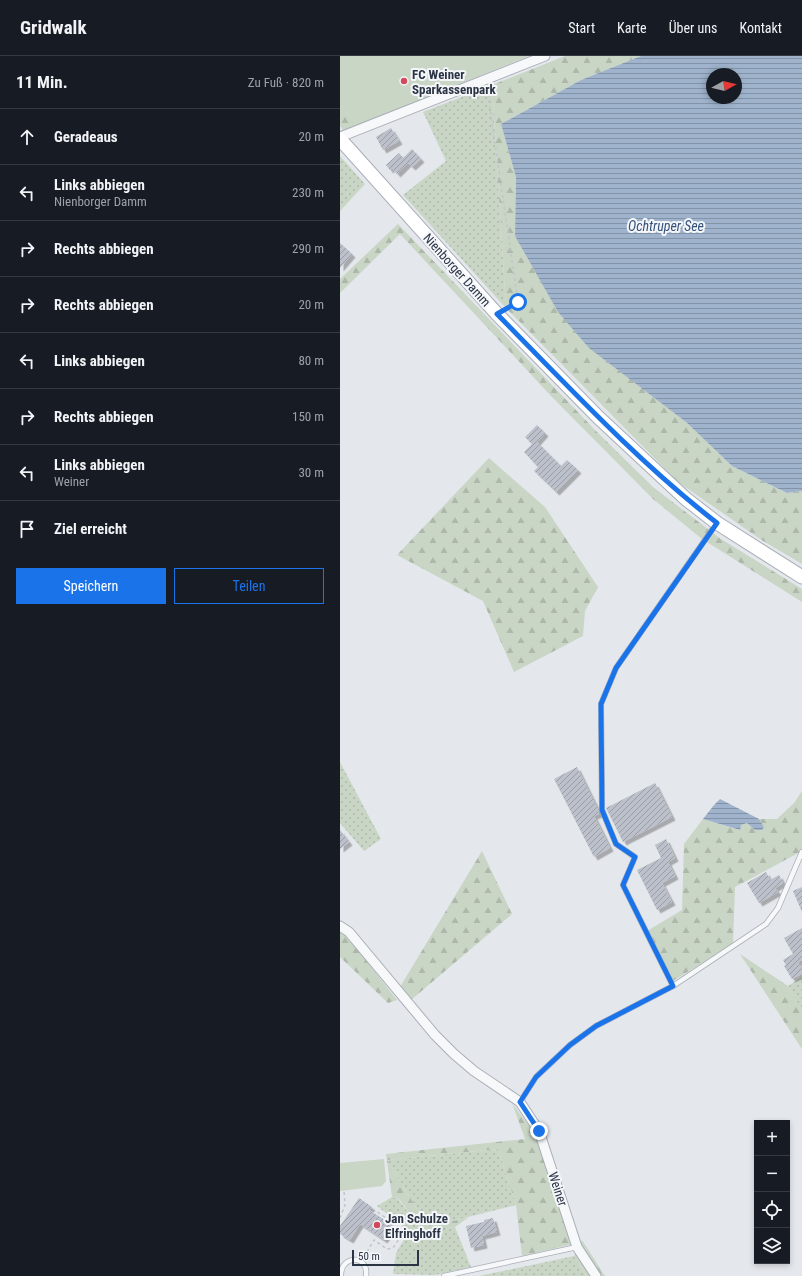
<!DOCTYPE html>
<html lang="de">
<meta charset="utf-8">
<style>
:root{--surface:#171b24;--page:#20242c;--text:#f1f3f6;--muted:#9ea1a6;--line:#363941;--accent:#1a73e8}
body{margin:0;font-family:"Roboto Condensed",sans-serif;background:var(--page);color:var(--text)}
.controls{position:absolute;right:12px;bottom:12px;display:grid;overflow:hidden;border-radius:0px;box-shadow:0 2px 6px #0003}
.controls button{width:36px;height:36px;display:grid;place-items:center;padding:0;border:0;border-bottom:1px solid var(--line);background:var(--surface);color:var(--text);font:20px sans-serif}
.compass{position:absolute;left:366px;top:12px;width:36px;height:36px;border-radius:50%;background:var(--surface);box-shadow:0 2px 6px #0003;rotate:82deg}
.scale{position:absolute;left:12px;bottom:10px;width:67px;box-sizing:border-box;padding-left:4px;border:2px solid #2b3445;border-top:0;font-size:11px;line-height:14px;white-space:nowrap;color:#2b3445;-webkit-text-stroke:3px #f4f6f9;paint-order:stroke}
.stop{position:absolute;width:12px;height:12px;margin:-9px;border:3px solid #1a73e8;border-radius:50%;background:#fff}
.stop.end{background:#1a73e8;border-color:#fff;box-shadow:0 1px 4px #0008}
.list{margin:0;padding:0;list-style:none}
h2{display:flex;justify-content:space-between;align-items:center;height:52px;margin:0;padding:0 16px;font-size:17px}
h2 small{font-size:13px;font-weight:400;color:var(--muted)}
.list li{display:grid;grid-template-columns:26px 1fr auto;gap:12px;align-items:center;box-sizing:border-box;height:56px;padding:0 16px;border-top:1px solid var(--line)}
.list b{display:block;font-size:15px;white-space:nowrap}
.list p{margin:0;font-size:13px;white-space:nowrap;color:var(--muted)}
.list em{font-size:13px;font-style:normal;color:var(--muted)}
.actions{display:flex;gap:8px;padding:12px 16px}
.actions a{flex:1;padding:9px 0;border:1px solid var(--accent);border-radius:0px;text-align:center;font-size:14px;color:var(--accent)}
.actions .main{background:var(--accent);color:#fff}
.icon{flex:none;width:22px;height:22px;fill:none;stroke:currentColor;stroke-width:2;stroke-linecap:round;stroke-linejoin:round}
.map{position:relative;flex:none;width:462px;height:1220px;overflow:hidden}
header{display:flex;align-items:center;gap:24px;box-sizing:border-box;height:56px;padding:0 20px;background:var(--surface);border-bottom:1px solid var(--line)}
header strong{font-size:19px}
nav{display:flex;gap:22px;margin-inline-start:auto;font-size:14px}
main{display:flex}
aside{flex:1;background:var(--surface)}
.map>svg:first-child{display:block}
.grass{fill:url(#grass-dots)}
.forest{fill:url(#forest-firs)}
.pitch{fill:#c9d6c5}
.water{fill:url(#water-rules);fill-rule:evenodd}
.building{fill:url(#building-hatch);filter:url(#shadow)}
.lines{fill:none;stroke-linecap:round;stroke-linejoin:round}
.lane-casing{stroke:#a9aeb7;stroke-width:6}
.street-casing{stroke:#a9aeb7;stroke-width:11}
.secondary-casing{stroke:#a9aeb7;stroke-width:15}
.path{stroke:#c2c5cb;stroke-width:1.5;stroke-dasharray:3 3;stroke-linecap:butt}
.lane{stroke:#f7f8fa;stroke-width:4.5}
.street{stroke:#f7f8fa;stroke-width:9}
.secondary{stroke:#fff;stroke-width:13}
.route{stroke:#1a73e8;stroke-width:5}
.poi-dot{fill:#d1495b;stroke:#f4f6f9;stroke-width:1.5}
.labels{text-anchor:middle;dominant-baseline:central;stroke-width:4;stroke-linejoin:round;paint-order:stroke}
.poi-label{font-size:13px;font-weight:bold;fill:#2b3445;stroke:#f4f6f9;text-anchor:start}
.street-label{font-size:13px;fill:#2b3445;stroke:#f4f6f9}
.water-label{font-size:14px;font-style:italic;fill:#34527a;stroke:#f4f6f9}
</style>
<header>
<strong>Gridwalk</strong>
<nav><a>Start</a><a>Karte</a><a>Über uns</a><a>Kontakt</a></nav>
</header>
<main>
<aside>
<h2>11 Min.<small>Zu Fuß · 820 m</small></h2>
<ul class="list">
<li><svg class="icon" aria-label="ahead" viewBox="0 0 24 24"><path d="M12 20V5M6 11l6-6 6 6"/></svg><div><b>Geradeaus</b></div><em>20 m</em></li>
<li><svg class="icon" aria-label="left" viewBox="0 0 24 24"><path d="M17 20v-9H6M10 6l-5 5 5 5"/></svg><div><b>Links abbiegen</b><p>Nienborger Damm</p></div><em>230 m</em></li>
<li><svg class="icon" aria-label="right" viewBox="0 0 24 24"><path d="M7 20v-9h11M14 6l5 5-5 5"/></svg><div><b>Rechts abbiegen</b></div><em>290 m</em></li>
<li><svg class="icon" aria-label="right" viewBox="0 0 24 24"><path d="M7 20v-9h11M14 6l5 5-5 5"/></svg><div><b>Rechts abbiegen</b></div><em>20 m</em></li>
<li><svg class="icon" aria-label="left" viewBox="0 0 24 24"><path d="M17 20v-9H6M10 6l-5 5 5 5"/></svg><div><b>Links abbiegen</b></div><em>80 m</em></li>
<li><svg class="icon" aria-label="right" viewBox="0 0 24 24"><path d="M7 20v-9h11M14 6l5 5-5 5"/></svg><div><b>Rechts abbiegen</b></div><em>150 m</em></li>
<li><svg class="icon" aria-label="left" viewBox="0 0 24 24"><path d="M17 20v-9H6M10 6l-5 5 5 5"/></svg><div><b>Links abbiegen</b><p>Weiner</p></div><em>30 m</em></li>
<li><svg class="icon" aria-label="arrive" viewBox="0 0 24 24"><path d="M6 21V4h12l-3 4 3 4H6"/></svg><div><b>Ziel erreicht</b></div></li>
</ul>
<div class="actions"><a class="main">Speichern</a><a>Teilen</a></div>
</aside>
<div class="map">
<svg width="462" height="1220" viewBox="0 0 462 1220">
<defs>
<pattern id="grass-dots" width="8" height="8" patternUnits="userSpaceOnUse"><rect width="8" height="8" fill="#c9d6c5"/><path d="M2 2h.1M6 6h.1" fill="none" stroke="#adb8ab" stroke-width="1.8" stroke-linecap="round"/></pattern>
<pattern id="forest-firs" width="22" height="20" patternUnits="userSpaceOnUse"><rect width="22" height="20" fill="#c9d6c5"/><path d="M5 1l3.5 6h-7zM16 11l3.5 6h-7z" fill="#adb8ab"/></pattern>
<pattern id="water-rules" width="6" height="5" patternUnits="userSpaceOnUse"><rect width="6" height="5" fill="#9fb4cc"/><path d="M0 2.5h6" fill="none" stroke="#8293a7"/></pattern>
<pattern id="building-hatch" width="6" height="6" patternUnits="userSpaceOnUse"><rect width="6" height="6" fill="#bbc0ca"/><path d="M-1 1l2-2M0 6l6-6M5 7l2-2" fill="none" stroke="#989da6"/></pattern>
<filter id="shadow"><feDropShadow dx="3.5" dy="3.5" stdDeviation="0" flood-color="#0004"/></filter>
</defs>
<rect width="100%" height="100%" fill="#e4e7ec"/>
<path class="grass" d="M 152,29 L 166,252 L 63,139 L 106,105 L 83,56 Z
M 0,100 L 25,128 L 0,155 Z
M 0,706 L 41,783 L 24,795 L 0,767 Z
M 462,921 L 462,955 L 448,930 Z
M 158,1093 L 176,1149 L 88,1171 L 47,1104 Z
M 52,1141 L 58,1143 L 86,1179 L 115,1171 L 131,1211 L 95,1219 L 53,1218 L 56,1197 L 69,1175 L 37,1150 Z
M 234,1200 L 246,1220 L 139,1220 Z"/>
<path class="forest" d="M 225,0 L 301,0 L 241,24 L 161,68 L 176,121 L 175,180 L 346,366 L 392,410 L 447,437 L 462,435 L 462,508 L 420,483 L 338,426 L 166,252 L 152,29 Z
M 0,49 L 18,69 L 3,74 L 0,70 Z
M 58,168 L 257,376 L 313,431 L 381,483 L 462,533 L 462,546 L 362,483 L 313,443 L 211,340 L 60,178 L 0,237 L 0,223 Z
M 149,402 L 205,451 L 258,531 L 245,555 L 243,580 L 174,616 L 143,545 L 57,499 Z
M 462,735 L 462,795 L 395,831 L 393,888 L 333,925 L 307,875 L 342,854 L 344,788 L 363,763 L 399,774 L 401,769 L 407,767 L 415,774 L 424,771 L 419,763 L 437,763 L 454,747 Z
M 142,795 L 172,858 L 71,944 L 60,931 Z
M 0,875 L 6,879 L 57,944 L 48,947 L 0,901 Z
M 400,898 L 448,930 L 462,955 L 462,993 Z
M 172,1047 L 195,1078 L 233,1188 L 182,1200 L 176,1149 L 158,1093 L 47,1104 L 88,1171 L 129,1161 L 115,1171 L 86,1179 L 59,1143 L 52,1141 L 46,1098 L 185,1083 Z
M 242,1184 L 265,1220 L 246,1220 L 234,1200 Z"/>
<path class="pitch" d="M 0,0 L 189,0 L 18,69 L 0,49 Z
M 44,1103 L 46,1125 L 42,1130 L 0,1135 L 0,1107 Z"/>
<path class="water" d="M 301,0 L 462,0 L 462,435 L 447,437 L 392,410 L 346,366 L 249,292 L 218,256 L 175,180 L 176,121 L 161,68 L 241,24 ZM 372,18 L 396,18 L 396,42 L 372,42 Z
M 380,743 L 419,763 L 424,771 L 422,774 L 415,774 L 407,767 L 401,769 L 400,774 L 363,763 L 374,749 Z"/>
<path class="building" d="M 51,72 L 59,85 L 43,94 L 36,81 Z
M 72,93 L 81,103 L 72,111 L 68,107 L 57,118 L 52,112 L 50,114 L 46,109 L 59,97 L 63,102 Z
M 0,187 L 12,198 L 0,212 Z
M 197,369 L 205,377 L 197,386 L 221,410 L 227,404 L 238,414 L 216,436 L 194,415 L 198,411 L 184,396 L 192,388 L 185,381 Z
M 237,711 L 258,754 L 259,758 L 254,760 L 270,792 L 254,801 L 214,723 Z
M 315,727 L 332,761 L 283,786 L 266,752 Z
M 0,774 L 9,786 L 0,793 Z
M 326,783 L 335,802 L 328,806 L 335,820 L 322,827 L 332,846 L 317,854 L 297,814 L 321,802 L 315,789 Z
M 426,816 L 430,824 L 439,819 L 443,827 L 435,832 L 438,836 L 419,847 L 407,827 Z
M 462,831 L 462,856 L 453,835 Z
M 462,872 L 462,904 L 458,906 L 462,913 L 462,918 L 452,923 L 444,910 L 446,909 L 443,904 L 453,898 L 444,882 Z
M 19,1142 L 32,1151 L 29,1154 L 54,1170 L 44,1184 L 20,1168 L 10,1184 L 0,1178 L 0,1170 Z
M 153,1162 L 157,1176 L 142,1180 L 144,1189 L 131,1192 L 126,1170 L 144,1166 L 144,1164 Z"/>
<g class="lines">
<defs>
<path id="lane" d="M 333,930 L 283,829 L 295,801 L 276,788 L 262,754 L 261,648 L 276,612 L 376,468
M 180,1046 L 196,1021 L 230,989 L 256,970 L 333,930 L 426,868 L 438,852 L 462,796
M 1,1220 C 0,1199 29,1198 26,1220
M 104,1220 L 237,1191"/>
<path id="street" d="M 0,81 L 205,0
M 0,870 L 9,876 L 95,979 L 114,998 L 134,1015 L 180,1046 L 199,1075 L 237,1191 L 256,1220"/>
<path id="secondary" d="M 0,83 L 157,258 L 258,361 L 346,443 L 377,467 L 462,521"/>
</defs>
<use href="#lane" class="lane-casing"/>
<use href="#street" class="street-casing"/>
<use href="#secondary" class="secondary-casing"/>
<path class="path" d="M 147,32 L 178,246 L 166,253
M 0,1162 L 5,1149 L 4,1135
M 24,1201 L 34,1184 L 47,1193 L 53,1192 L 63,1177 L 59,1171 L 36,1155"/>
<use href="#lane" class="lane"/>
<use href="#street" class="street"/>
<use href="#secondary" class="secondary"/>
</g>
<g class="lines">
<path class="route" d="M 178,246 L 157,258 C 228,330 297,405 377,467 L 276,612 L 261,648 L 262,754 L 276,788 L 295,801 L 283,829 L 333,930 L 256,970 L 230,989 L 196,1021 L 180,1046 L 199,1075"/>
</g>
<g class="poi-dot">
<circle cx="64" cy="25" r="4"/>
<circle cx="37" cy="1169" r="4"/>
</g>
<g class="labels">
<g class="poi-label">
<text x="72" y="18">FC Weiner<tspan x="72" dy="15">Sparkassenpark</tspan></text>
<text x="45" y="1162">Jan Schulze<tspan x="45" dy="15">Elfringhoff</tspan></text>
</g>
<g class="street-label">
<text transform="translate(117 214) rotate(48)">Nienborger Damm</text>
<text transform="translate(218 1133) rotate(72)">Weiner</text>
</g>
<g class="water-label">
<text x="326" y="170">Ochtruper See</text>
</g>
</g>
</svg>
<div class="controls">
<button>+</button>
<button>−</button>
<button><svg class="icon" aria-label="locate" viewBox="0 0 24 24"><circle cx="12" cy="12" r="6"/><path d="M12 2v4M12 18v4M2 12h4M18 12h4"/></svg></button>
<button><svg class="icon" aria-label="layers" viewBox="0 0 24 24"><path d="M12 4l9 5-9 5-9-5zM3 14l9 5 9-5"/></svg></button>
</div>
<svg class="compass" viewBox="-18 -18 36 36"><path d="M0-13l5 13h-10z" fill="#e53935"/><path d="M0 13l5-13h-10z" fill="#9ea1a6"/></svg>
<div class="scale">50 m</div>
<div class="stop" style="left:178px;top:246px"></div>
<div class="stop end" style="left:199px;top:1075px"></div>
</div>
</main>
